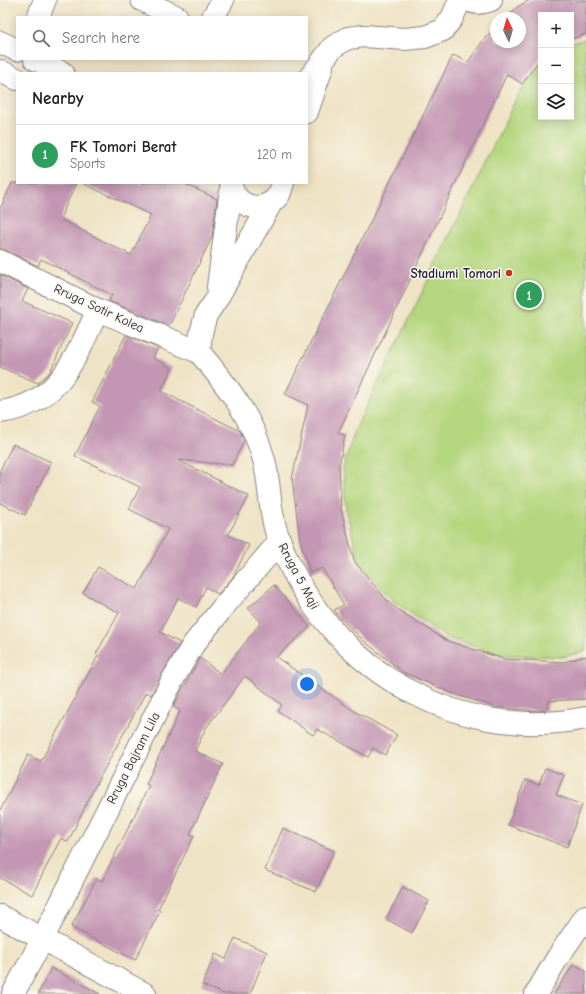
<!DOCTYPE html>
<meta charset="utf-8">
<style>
:root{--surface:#fff;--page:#f2f2f2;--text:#202124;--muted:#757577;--line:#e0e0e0;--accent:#1a73e8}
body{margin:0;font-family:"Comic Neue",sans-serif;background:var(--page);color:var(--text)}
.controls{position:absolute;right:12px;top:12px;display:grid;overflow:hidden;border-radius:0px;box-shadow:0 2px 10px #0003}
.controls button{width:36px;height:36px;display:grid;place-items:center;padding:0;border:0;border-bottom:1px solid var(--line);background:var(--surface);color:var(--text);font:20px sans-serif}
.compass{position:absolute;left:490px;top:12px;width:36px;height:36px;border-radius:50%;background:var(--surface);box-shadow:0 2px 10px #0003;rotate:355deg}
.you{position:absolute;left:307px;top:684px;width:14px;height:14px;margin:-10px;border:3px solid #fff;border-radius:50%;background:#1a73e8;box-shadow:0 0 0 6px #1a73e833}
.badge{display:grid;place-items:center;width:26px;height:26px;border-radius:50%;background:var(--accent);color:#fff;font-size:13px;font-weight:700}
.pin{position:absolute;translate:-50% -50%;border:2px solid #fff;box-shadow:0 1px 4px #0006}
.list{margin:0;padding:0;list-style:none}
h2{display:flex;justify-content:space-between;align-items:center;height:52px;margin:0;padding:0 16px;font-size:17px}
h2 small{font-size:13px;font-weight:400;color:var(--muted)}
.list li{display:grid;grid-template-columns:26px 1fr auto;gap:12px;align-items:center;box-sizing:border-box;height:60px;padding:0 16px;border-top:1px solid var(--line)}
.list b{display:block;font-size:15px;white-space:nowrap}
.list p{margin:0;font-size:13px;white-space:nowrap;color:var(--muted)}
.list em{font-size:13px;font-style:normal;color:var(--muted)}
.icon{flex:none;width:22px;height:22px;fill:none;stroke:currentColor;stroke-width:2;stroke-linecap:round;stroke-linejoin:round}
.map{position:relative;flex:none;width:586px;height:994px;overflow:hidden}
.search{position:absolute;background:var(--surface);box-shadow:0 2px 10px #0003;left:16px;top:16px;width:292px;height:44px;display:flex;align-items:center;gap:10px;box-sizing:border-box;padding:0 14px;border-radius:0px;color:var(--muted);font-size:15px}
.panel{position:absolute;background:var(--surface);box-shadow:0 2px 10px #0003;left:16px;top:72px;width:292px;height:112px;border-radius:0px}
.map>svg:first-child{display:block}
.green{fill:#b4d67e;stroke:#6b7c5c}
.building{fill:#c396b3}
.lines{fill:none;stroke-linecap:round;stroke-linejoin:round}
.minor-casing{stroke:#888280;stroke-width:24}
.tertiary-casing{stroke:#888280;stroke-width:24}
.minor{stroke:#fff;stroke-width:22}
.tertiary{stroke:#fff;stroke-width:22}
.poi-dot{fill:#c8321e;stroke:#fbf7ec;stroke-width:1.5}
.labels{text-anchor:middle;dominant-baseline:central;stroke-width:3;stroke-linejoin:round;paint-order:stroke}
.poi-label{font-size:13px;font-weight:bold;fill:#22223b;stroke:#fbf7ec;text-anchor:end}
.street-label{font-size:13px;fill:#22223b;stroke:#fbf7ec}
</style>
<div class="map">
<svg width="586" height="994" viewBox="0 0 586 994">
<rect width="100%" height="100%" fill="#fbf7ec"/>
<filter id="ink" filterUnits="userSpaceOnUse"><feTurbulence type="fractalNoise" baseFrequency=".025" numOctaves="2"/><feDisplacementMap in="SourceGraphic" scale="8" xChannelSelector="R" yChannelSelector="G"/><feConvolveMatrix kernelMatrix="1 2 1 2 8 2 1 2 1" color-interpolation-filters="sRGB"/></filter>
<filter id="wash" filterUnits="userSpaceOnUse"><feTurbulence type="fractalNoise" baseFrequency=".012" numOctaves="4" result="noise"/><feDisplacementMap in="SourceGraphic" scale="16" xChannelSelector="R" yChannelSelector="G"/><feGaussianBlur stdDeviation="0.9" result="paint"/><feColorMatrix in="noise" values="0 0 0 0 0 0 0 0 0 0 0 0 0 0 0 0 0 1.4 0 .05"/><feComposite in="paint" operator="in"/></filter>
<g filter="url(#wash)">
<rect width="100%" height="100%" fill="#efe3c5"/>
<path class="green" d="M 586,39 L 586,651 L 563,657 L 503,655 L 447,638 L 393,601 L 359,562 L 346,509 L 343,467 L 356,428 L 518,95 L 541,65 L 541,117 L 571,117 L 571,43 Z"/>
<g id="blocks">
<path class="building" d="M 530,0 L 586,0 L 586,34 L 571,39 L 571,15 L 541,15 L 541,57 L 522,84 L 507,74 L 338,433 L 345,435 L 339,466 L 341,509 L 354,561 L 391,605 L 447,641 L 504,659 L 563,662 L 586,656 L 586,699 L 549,701 L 546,710 L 539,711 L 495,707 L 451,693 L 403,672 L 364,641 L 339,617 L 334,610 L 344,605 L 322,568 L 310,573 L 300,540 L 292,479 L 308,405 L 285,394 L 453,55 L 468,62 L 485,38 L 496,27 L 496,42 L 520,42 L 520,18 L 506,18 L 517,7 Z
M 12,183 L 76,183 L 60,219 L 131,255 L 151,215 L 82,183 L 183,183 L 217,199 L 212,237 L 169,326 L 109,301 L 112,295 L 41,259 L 38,266 L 6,250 L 0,249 L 0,209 Z
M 0,275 L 28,289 L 22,301 L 72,323 L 50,372 L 38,383 L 0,367 Z
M 126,335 L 158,348 L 153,358 L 172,368 L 161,391 L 240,431 L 244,441 L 232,465 L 178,460 L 249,496 L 228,535 L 249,545 L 233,577 L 218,594 L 206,587 L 196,607 L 178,598 L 160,632 L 180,643 L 151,695 L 146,692 L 94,788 L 68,842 L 61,838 L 32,895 L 0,878 L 0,811 L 28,755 L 41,761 L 98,656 L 96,654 L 119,613 L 83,593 L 98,567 L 137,589 L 168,529 L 129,509 L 140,487 L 75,456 L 100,406 L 92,402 Z
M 13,444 L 51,462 L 25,515 L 0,503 L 0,470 Z
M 274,585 L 310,627 L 276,657 L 354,711 L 397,735 L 385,755 L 373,748 L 368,757 L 317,729 L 313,735 L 278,711 L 282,705 L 245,676 L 206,728 L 195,751 L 223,764 L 190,834 L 194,836 L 158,909 L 160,911 L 135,960 L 71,927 L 97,878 L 102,881 L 149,786 L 146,784 L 180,711 L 173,707 L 200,658 L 221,674 L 261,622 L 248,608 Z
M 545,768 L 564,775 L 556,795 L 582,805 L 567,847 L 508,825 L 525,780 L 539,785 Z
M 283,828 L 334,851 L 316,892 L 265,870 Z
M 403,887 L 429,901 L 412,933 L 386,919 Z
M 235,938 L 267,952 L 250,994 L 224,994 L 202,985 L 215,954 L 226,959 Z
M 574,964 L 586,971 L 586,994 L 554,994 Z
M 51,968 L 100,994 L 38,994 Z"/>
</g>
</g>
<g filter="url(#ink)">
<use href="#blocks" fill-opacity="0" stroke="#888280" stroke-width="1"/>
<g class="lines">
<defs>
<path id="minor" d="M 142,0 L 177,17
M 38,17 L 45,0
M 213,17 L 223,0
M 0,261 L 98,310 L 199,352
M 0,412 C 60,404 75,358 98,310
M 0,916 L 145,994
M 13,994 L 42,940 L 173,679 L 193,645 L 224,606 L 280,541
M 536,994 L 558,957 L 586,916"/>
<path id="tertiary" d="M 468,0 C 475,4 483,3 491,0
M 0,42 L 17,50
M 35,59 L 63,73
M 0,71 L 17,79
M 307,81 L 333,47 L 348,38 L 364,36 L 405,39 L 425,37 L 443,30 L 452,18 L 460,0
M 307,112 L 322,67
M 231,183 C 232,197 244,207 258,207 C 262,207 267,204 271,203
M 283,183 L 279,195 L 271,203 L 216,300 L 206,315 L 201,333 L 199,352 C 226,384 253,418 264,460 C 270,483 269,508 276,531 C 279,540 283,550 287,559 C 339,674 461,743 586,718
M 218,287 L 231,189"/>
</defs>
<use href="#minor" class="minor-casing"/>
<use href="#tertiary" class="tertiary-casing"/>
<use href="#minor" class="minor"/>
<use href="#tertiary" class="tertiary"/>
</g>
</g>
<circle class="poi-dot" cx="509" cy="273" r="4"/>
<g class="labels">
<g class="poi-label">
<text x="501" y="273">Stadiumi Tomori</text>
</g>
<g class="street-label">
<text transform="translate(99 308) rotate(25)">Rruga Sotir Kolea</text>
<text transform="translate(299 576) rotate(62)">Rruga 5 Maji</text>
<text transform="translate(133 758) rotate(-63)">Rruga Bajram Lila</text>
</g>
</g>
</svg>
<div class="controls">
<button>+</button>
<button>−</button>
<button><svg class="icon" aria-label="layers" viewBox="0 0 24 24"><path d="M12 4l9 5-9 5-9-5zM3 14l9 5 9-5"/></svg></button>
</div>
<svg class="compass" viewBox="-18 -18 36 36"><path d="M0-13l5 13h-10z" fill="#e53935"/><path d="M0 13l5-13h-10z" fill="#757577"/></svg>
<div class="you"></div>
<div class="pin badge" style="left:529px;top:295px;background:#2e9e5b">1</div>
<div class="search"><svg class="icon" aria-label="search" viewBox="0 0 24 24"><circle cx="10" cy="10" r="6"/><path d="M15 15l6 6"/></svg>Search here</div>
<section class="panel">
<h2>Nearby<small></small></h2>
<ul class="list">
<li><span class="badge" style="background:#2e9e5b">1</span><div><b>FK Tomori Berat</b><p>Sports</p></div><em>120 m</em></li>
</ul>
</section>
</div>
